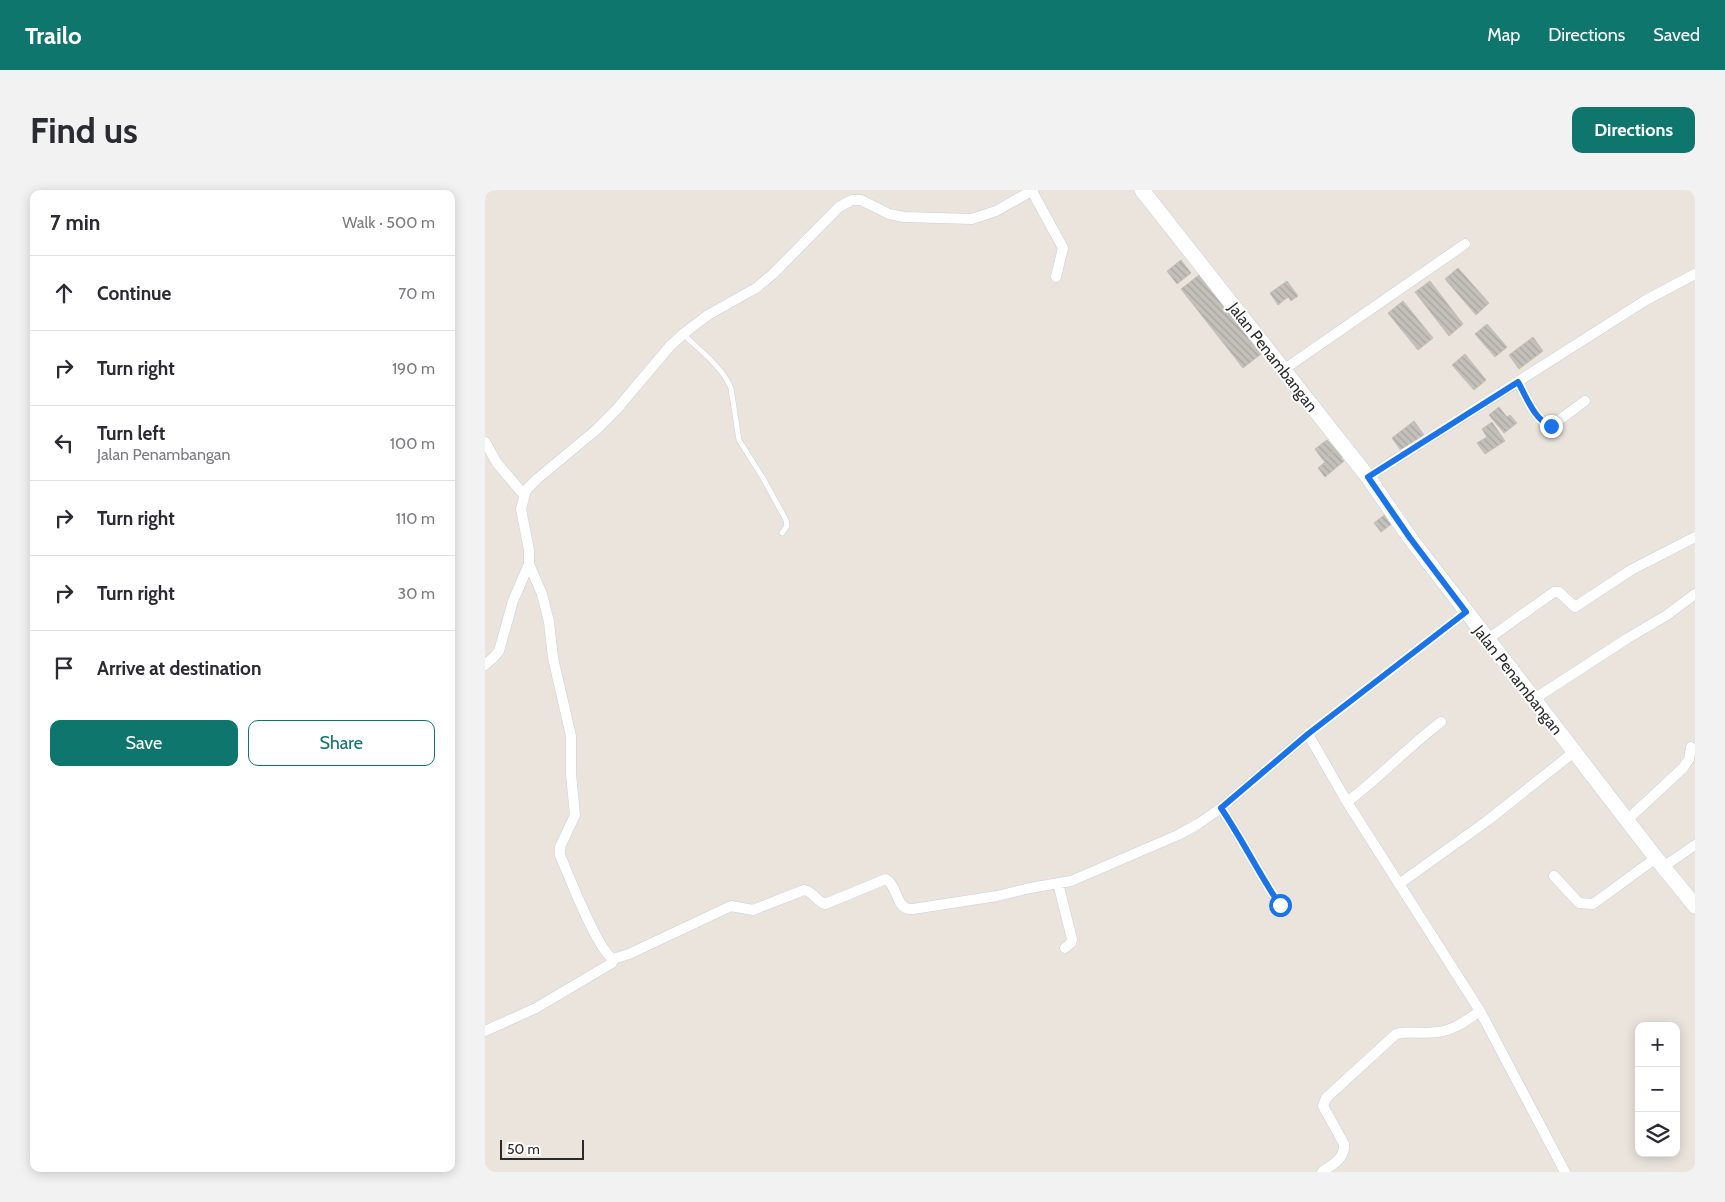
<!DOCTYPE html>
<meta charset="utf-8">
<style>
:root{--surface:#fff;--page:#f2f2f3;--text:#2b2b33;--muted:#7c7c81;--line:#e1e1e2;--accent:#0f766e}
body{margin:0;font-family:Cabin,sans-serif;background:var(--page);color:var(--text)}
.controls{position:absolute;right:15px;bottom:15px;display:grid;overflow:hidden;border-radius:10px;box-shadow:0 2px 12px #0003}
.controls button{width:45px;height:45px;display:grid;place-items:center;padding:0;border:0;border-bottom:1px solid var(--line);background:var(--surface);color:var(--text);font:25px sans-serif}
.scale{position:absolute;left:15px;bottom:12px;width:84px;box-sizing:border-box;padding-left:5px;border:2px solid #2a2a2a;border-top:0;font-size:14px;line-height:18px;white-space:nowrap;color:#2a2a2a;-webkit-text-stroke:4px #fff;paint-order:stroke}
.stop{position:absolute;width:15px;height:15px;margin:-11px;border:4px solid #1a73e8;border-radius:50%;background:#fff}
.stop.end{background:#1a73e8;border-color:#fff;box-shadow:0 1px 5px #0008}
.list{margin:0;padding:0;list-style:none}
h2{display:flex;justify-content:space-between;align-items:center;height:65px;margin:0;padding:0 20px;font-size:21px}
h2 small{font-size:16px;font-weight:400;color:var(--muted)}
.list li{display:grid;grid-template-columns:32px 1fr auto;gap:15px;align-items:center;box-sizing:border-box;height:75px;padding:0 20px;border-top:1px solid var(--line)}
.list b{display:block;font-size:19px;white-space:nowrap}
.list p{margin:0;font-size:16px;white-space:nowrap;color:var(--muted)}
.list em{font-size:16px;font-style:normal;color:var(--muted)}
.actions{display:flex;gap:10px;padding:15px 20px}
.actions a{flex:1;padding:11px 0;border:1px solid var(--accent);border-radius:10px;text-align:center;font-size:18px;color:var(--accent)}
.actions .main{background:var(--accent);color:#fff}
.icon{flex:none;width:28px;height:28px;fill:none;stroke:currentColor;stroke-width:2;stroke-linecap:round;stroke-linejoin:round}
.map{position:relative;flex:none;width:1210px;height:982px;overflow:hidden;border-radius:10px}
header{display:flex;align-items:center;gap:30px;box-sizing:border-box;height:70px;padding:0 25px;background:var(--accent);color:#fff}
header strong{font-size:24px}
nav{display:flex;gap:28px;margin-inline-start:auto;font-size:18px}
.intro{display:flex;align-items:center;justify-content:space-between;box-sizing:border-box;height:120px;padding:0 30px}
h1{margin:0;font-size:35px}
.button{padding:12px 22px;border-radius:10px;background:var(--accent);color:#fff;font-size:18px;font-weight:700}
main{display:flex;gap:30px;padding:0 30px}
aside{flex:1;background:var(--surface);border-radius:10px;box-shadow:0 2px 12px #0003}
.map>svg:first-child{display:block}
.building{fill:url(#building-back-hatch);stroke:#c5bfb7}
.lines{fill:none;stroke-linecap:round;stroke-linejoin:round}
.lane-casing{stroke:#cccfda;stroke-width:6}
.street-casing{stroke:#cccfda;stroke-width:11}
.secondary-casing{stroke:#cccfda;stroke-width:16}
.lane{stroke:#fff;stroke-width:5}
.street{stroke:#fff;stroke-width:10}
.secondary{stroke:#fff;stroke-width:15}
.route{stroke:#1a73e8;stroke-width:6}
.labels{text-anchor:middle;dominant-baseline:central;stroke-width:4;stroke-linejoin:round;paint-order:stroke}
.street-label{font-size:16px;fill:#2a2a2a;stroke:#fff}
</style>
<header>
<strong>Trailo</strong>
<nav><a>Map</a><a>Directions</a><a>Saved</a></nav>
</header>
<div class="intro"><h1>Find us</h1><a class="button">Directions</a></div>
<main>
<aside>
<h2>7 min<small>Walk · 500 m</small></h2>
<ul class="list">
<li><svg class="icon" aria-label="ahead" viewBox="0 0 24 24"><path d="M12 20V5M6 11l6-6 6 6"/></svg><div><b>Continue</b></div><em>70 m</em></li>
<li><svg class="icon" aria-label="right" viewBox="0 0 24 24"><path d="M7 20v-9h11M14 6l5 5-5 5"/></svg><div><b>Turn right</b></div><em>190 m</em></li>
<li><svg class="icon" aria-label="left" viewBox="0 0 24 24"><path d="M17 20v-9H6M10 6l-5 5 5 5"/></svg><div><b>Turn left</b><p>Jalan Penambangan</p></div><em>100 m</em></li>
<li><svg class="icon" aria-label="right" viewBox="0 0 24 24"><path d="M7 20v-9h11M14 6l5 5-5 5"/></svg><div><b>Turn right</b></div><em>110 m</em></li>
<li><svg class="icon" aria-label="right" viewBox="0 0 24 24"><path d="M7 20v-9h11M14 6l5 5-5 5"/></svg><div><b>Turn right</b></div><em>30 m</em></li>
<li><svg class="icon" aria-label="arrive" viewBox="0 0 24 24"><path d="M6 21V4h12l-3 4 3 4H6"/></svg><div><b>Arrive at destination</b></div></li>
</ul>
<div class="actions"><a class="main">Save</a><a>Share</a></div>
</aside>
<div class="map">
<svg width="1210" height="982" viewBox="0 0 1210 982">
<defs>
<pattern id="building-back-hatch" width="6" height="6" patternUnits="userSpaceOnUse" patternTransform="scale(1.25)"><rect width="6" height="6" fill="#c3bfb9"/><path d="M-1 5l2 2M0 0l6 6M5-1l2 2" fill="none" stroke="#a8a49f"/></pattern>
</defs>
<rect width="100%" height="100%" fill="#eae4dd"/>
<path class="building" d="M 696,70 L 706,83 L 692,94 L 682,81 Z
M 973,78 L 1004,113 L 991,125 L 960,89 Z
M 714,85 L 776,164 L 758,178 L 696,99 Z
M 802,91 L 813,106 L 806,111 L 803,107 L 793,115 L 785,103 Z
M 945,91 L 978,134 L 964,146 L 930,102 Z
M 918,111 L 948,148 L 933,160 L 903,123 Z
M 1002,134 L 1022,157 L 1010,167 L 990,144 Z
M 1048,147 L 1058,161 L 1034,179 L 1024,165 Z
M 980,164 L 1001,190 L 989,200 L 967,175 Z
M 1014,217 L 1022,227 L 1025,225 L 1032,233 L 1019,243 L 1004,225 Z
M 929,231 L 939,245 L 917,262 L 907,248 Z
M 1007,232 L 1020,251 L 1000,264 L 992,253 L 1002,247 L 997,239 Z
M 842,250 L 851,260 L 838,270 L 830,259 Z
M 856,259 L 860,265 L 856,268 L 859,271 L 840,287 L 833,278 L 840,272 L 838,270 L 851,260 L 852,262 Z
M 902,323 L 909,332 L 896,342 L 889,333 Z"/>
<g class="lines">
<defs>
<path id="lane" d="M 198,144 C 214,160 237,176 246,198 L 254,250 L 278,288 L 301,330 L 302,336 L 297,343"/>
<path id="street" d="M 547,1 L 578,58 L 571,87
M 798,180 L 980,54
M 1033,192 C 1041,206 1050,231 1066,236 L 1100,211
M 0,252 L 12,273 L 39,305
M 883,287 L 1161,110 L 1210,84
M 44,374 L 57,404 L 64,432 L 68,468 L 86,546 L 86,584 L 90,625 L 75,657 L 75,665 C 84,686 112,759 128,769 L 144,764 L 246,716 L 268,720 L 319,700 C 328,701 331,711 340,714 L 401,689 C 414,697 410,721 428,719 L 512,706 L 545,698 L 586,691 L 693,645 L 713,634 L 736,618 L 823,544 L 981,422
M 1003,449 L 1069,402 L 1074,402 L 1090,417 L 1146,380 L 1210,347
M 0,475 L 8,468 L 14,461 L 28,411 L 44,374 L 44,360 L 36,319 L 41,300 L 52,289 L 111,240 L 131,220 L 185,156 L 198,144 L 223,125 L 271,98 L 288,84 L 354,17 L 367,10 L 376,10 L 404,24 L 419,27 L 487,29 L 511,21 L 548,0
M 1049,509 L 1143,448 L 1182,425 L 1210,404
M 823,544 L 862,612 L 995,821 L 1080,982
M 862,612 C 895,587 923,557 956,532
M 736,618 C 757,649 774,684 795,715
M 1142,630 L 1198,578 L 1204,569 L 1206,557
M 1178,677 L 1210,655
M 1069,686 L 1094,713 L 1108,714 L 1171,668
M 573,693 L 587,749 L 586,753 L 580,758
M 914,694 L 1002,631 L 1089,562
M 0,841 L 51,818 L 127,773 L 128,770 L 126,769
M 837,982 C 848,974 860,969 859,954 L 838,916 L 841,908 L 911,844 C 925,841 938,844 952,842 C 968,841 982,830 995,821"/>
<path id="secondary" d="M 657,0 L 883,287 L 925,348 L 1171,668 L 1210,716"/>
</defs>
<use href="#lane" class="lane-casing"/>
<use href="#street" class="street-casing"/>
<use href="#secondary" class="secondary-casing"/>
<use href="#lane" class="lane"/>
<use href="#street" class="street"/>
<use href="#secondary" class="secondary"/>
</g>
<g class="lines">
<path class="route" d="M 795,715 C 774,684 757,649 736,618 L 823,544 L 981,422 L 925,348 L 883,287 L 1033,192 C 1041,206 1050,231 1066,236"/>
</g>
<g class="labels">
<g class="street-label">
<text transform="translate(788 167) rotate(52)">Jalan Penambangan</text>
<text transform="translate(1033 490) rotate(52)">Jalan Penambangan</text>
</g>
</g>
</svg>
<div class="controls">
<button>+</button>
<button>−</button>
<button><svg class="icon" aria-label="layers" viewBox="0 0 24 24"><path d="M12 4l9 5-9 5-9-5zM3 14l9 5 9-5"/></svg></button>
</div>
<div class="scale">50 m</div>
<div class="stop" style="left:795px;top:715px"></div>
<div class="stop end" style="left:1066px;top:236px"></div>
</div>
</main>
